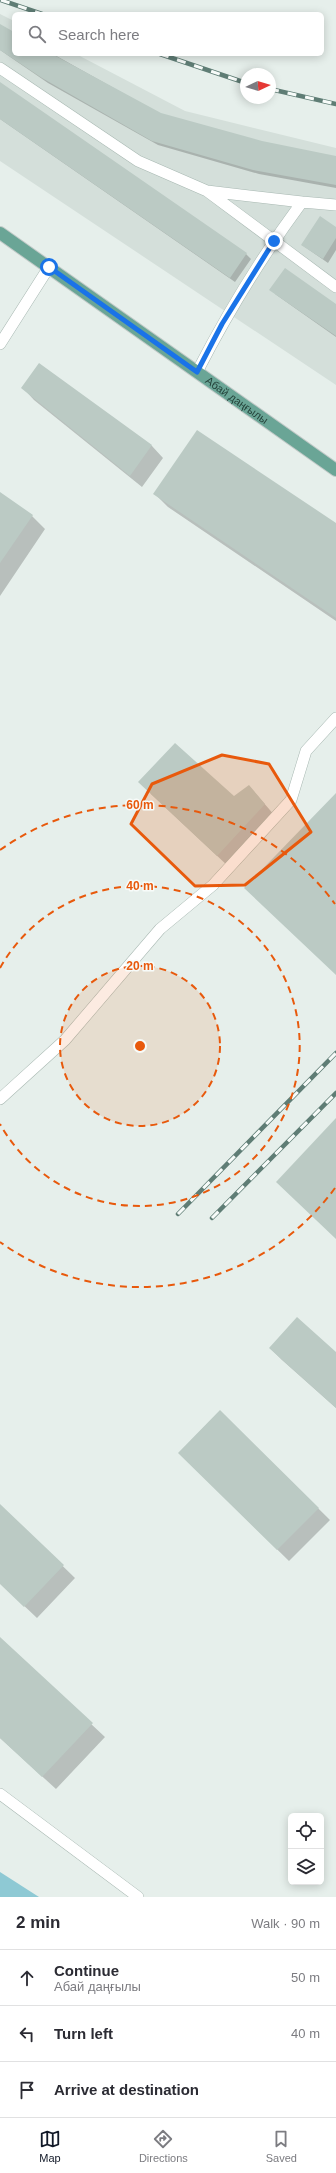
<!DOCTYPE html>
<meta charset="utf-8">
<style>
:root{--surface:#fff;--page:#f7f7f7;--text:#2b2b33;--muted:#7c7c81;--line:#e1e1e2;--accent:#111827}
body{margin:0;font-family:Helvetica,sans-serif;background:var(--page);color:var(--text)}
.controls{position:absolute;right:12px;bottom:12px;display:grid;overflow:hidden;border-radius:6px;box-shadow:0 2px 10px #0003}
.controls button{width:36px;height:36px;display:grid;place-items:center;padding:0;border:0;border-bottom:1px solid var(--line);background:var(--surface);color:var(--text);font:20px sans-serif}
.compass{position:absolute;left:240px;top:68px;width:36px;height:36px;border-radius:50%;background:var(--surface);box-shadow:0 2px 10px #0003;rotate:86deg}
.stop{position:absolute;width:12px;height:12px;margin:-9px;border:3px solid #1a73e8;border-radius:50%;background:#fff}
.stop.end{background:#1a73e8;border-color:#fff;box-shadow:0 1px 4px #0008}
.list{margin:0;padding:0;list-style:none}
h2{display:flex;justify-content:space-between;align-items:center;height:52px;margin:0;padding:0 16px;font-size:17px}
h2 small{font-size:13px;font-weight:400;color:var(--muted)}
.list li{display:grid;grid-template-columns:26px 1fr auto;gap:12px;align-items:center;box-sizing:border-box;height:56px;padding:0 16px;border-top:1px solid var(--line)}
.list b{display:block;font-size:15px;white-space:nowrap}
.list p{margin:0;font-size:13px;white-space:nowrap;color:var(--muted)}
.list em{font-size:13px;font-style:normal;color:var(--muted)}
.icon{flex:none;width:22px;height:22px;fill:none;stroke:currentColor;stroke-width:2;stroke-linecap:round;stroke-linejoin:round}
.map{position:relative;flex:none;width:336px;height:1897px;overflow:hidden}
.search{position:absolute;background:var(--surface);box-shadow:0 2px 10px #0003;left:12px;right:12px;top:12px;height:44px;display:flex;align-items:center;gap:10px;box-sizing:border-box;padding:0 14px;border-radius:6px;color:var(--muted);font-size:15px}
.sheet{height:220px;background:var(--surface)}
nav{display:flex;justify-content:space-around;align-items:center;box-sizing:border-box;height:56px;border-top:1px solid var(--line);background:var(--surface);font-size:11px;color:var(--muted)}
nav a{display:grid;justify-items:center;gap:2px}
nav .on{color:var(--accent)}
.map>svg:first-child{display:block}
.built{fill:#d4dfda}
.water{fill:#8ec9d4}
.shadow{fill:#0003}
.building{fill:#bbcac4}
.lines{fill:none;stroke-linecap:round;stroke-linejoin:round}
.service-casing{stroke:#a8b8b2;stroke-width:12}
.primary-casing{stroke:#c2cac8;stroke-width:14}
.service{stroke:#fff;stroke-width:11}
.primary{stroke:#6aa596;stroke-width:12}
.rail-casing{stroke:#5f7d75;stroke-width:4.5}
.rail{stroke:#f7fbf9;stroke-width:3;stroke-dasharray:9;stroke-linecap:butt}
.route{stroke:#1a73e8;stroke-width:5}
.marked{fill:#e8590c;fill-opacity:0.2;stroke:#e8590c;stroke-width:3;stroke-linejoin:round}
.ring{fill:none;stroke:#e8590c;stroke-width:2;stroke-dasharray:7 5}
.labels{text-anchor:middle;dominant-baseline:central;stroke-width:3;stroke-linejoin:round;paint-order:stroke}
.street-label{font-size:11px;fill:#24423a;stroke:#f7fbf9}
.centre{fill:#e8590c;stroke:#f7fbf9;stroke-width:2}
.ring-label{font-size:12px;text-anchor:middle;font-weight:bold;fill:#e8590c;stroke:#f7fbf9;stroke-width:3;stroke-linejoin:round;paint-order:stroke}
</style>
<div class="map">
<svg width="336" height="1897" viewBox="0 0 336 1897">
<rect width="100%" height="100%" fill="#e6efeb"/>
<path class="built" d="M 0,14 L 14,21 L 14,54 L 76,54 L 185,111 L 336,148 L 336,385 L 0,161 Z"/>
<path class="water" d="M 0,1872 L 39,1897 L 0,1897 Z"/>
<path class="shadow" d="M 0,25 L 14,33 L 14,54 L 53,54 L 160,114 L 262,142 L 336,157 L 336,188 L 259,174 L 158,145 L 48,83 L 0,50 Z
M 0,84 L 246,254 L 251,259 L 235,282 L 0,119 Z
M 336,228 L 336,250 L 328,263 L 302,245 Z
M 275,294 L 336,305 L 336,337 Z
M 39,364 L 152,446 L 163,458 L 142,487 L 34,400 L 23,388 Z
M 0,493 L 32,516 L 45,529 L 0,596 Z
M 155,494 L 336,524 L 336,621 L 168,507 Z
M 249,786 L 276,817 L 229,867 L 151,794 L 234,798 Z
M 270,1348 L 336,1353 L 336,1408 L 282,1360 Z
M 220,1411 L 330,1520 L 289,1561 L 179,1453 Z
M 0,1505 L 75,1578 L 37,1618 L 0,1583 Z
M 0,1639 L 105,1737 L 56,1789 L 0,1738 Z"/>
<path class="building" d="M 0,24 L 14,32 L 14,54 L 52,54 L 161,113 L 262,141 L 336,156 L 336,185 L 253,170 L 152,141 L 42,78 L 0,50 Z
M 0,82 L 247,253 L 230,278 L 0,119 Z
M 320,216 L 336,227 L 336,238 L 323,259 L 301,245 Z
M 285,268 L 336,304 L 336,336 L 269,290 Z
M 39,363 L 152,445 L 130,476 L 21,388 Z
M 197,430 L 336,523 L 336,618 L 153,494 Z
M 0,492 L 33,515 L 0,563 Z
M 175,743 L 234,796 L 249,785 L 265,804 L 217,856 L 138,782 Z
M 336,793 L 336,975 L 244,888 Z
M 336,1118 L 336,1239 L 276,1182 Z
M 297,1317 L 336,1352 L 336,1408 L 269,1348 Z
M 220,1410 L 319,1508 L 277,1550 L 178,1453 Z
M 0,1504 L 64,1565 L 24,1607 L 0,1584 Z
M 0,1637 L 93,1723 L 42,1777 L 0,1738 Z"/>
<g class="lines">
<defs>
<path id="service" d="M 0,68 L 138,161 L 207,191 L 302,202
M 207,191 L 336,287
M 0,344 L 49,267
M 197,372 C 228,312 262,256 302,202 L 336,205
M 0,1099 L 65,1040 L 160,929 L 213,885 L 291,800 L 306,751 L 336,718
M 0,1794 L 138,1897"/>
<g id="primary">
<path id="s1" d="M 0,233 L 336,470"/>
</g>
</defs>
<use href="#service" class="service-casing"/>
<use href="#primary" class="primary-casing"/>
<use href="#service" class="service"/>
<use href="#primary" class="primary"/>
<defs>
<path id="rail" d="M 1,0 L 42,14
M 160,54 L 246,83
M 270,89 L 336,104
M 178,1214 L 336,1053
M 212,1218 L 336,1093"/>
</defs>
<use href="#rail" class="rail-casing"/>
<use href="#rail" class="rail"/>
</g>
<g class="lines">
<path class="route" d="M 49,267 L 197,372 L 222,324 L 274,241"/>
</g>
<path class="marked" d="M 222,755 L 269,764 L 311,832 L 245,885 L 195,886 L 131,824 L 152,784 Z"/>
<circle cx="140" cy="1046" r="80" fill="#e8590c" fill-opacity=".12"/>
<g class="ring">
<circle cx="140" cy="1046" r="80"/>
<path d="M0 968A160 160 0 1 1 0 1124"/>
<path d="M335 1188A241 241 0 0 1 0 1242M0 850A241 241 0 0 1 335 904"/>
</g>
<g class="labels">
<g class="street-label">
<text stroke="none"><textPath href="#s1" startOffset="290">Абай даңғылы</textPath></text>
</g>
</g>
<circle cx="140" cy="1046" r="6" class="centre"/>
<g class="ring-label">
<text x="140" y="809">60 m</text>
<text x="140" y="890">40 m</text>
<text x="140" y="970">20 m</text>
</g>
</svg>
<div class="controls">
<button><svg class="icon" aria-label="locate" viewBox="0 0 24 24"><circle cx="12" cy="12" r="6"/><path d="M12 2v4M12 18v4M2 12h4M18 12h4"/></svg></button>
<button><svg class="icon" aria-label="layers" viewBox="0 0 24 24"><path d="M12 4l9 5-9 5-9-5zM3 14l9 5 9-5"/></svg></button>
</div>
<svg class="compass" viewBox="-18 -18 36 36"><path d="M0-13l5 13h-10z" fill="#e53935"/><path d="M0 13l5-13h-10z" fill="#7c7c81"/></svg>
<div class="stop" style="left:49px;top:267px"></div>
<div class="stop end" style="left:274px;top:241px"></div>
<div class="search"><svg class="icon" aria-label="search" viewBox="0 0 24 24"><circle cx="10" cy="10" r="6"/><path d="M15 15l6 6"/></svg>Search here</div>
</div>
<section class="sheet">
<h2>2 min<small>Walk · 90 m</small></h2>
<ul class="list">
<li><svg class="icon" aria-label="ahead" viewBox="0 0 24 24"><path d="M12 20V5M6 11l6-6 6 6"/></svg><div><b>Continue</b><p>Абай даңғылы</p></div><em>50 m</em></li>
<li><svg class="icon" aria-label="left" viewBox="0 0 24 24"><path d="M17 20v-9H6M10 6l-5 5 5 5"/></svg><div><b>Turn left</b></div><em>40 m</em></li>
<li><svg class="icon" aria-label="arrive" viewBox="0 0 24 24"><path d="M6 21V4h12l-3 4 3 4H6"/></svg><div><b>Arrive at destination</b></div></li>
</ul>
</section>
<nav>
<a class="on"><svg class="icon" aria-label="map" viewBox="0 0 24 24"><path d="M3 6l6-2 6 2 6-2v14l-6 2-6-2-6 2zM9 4v14M15 6v14"/></svg>Map</a>
<a><svg class="icon" aria-label="directions" viewBox="0 0 24 24"><path d="M12 3l9 9-9 9-9-9zM9 14v-3h6M13 9l2 2-2 2"/></svg>Directions</a>
<a><svg class="icon" aria-label="saved" viewBox="0 0 24 24"><path d="M7 4h10v16l-5-4-5 4z"/></svg>Saved</a>
</nav>
